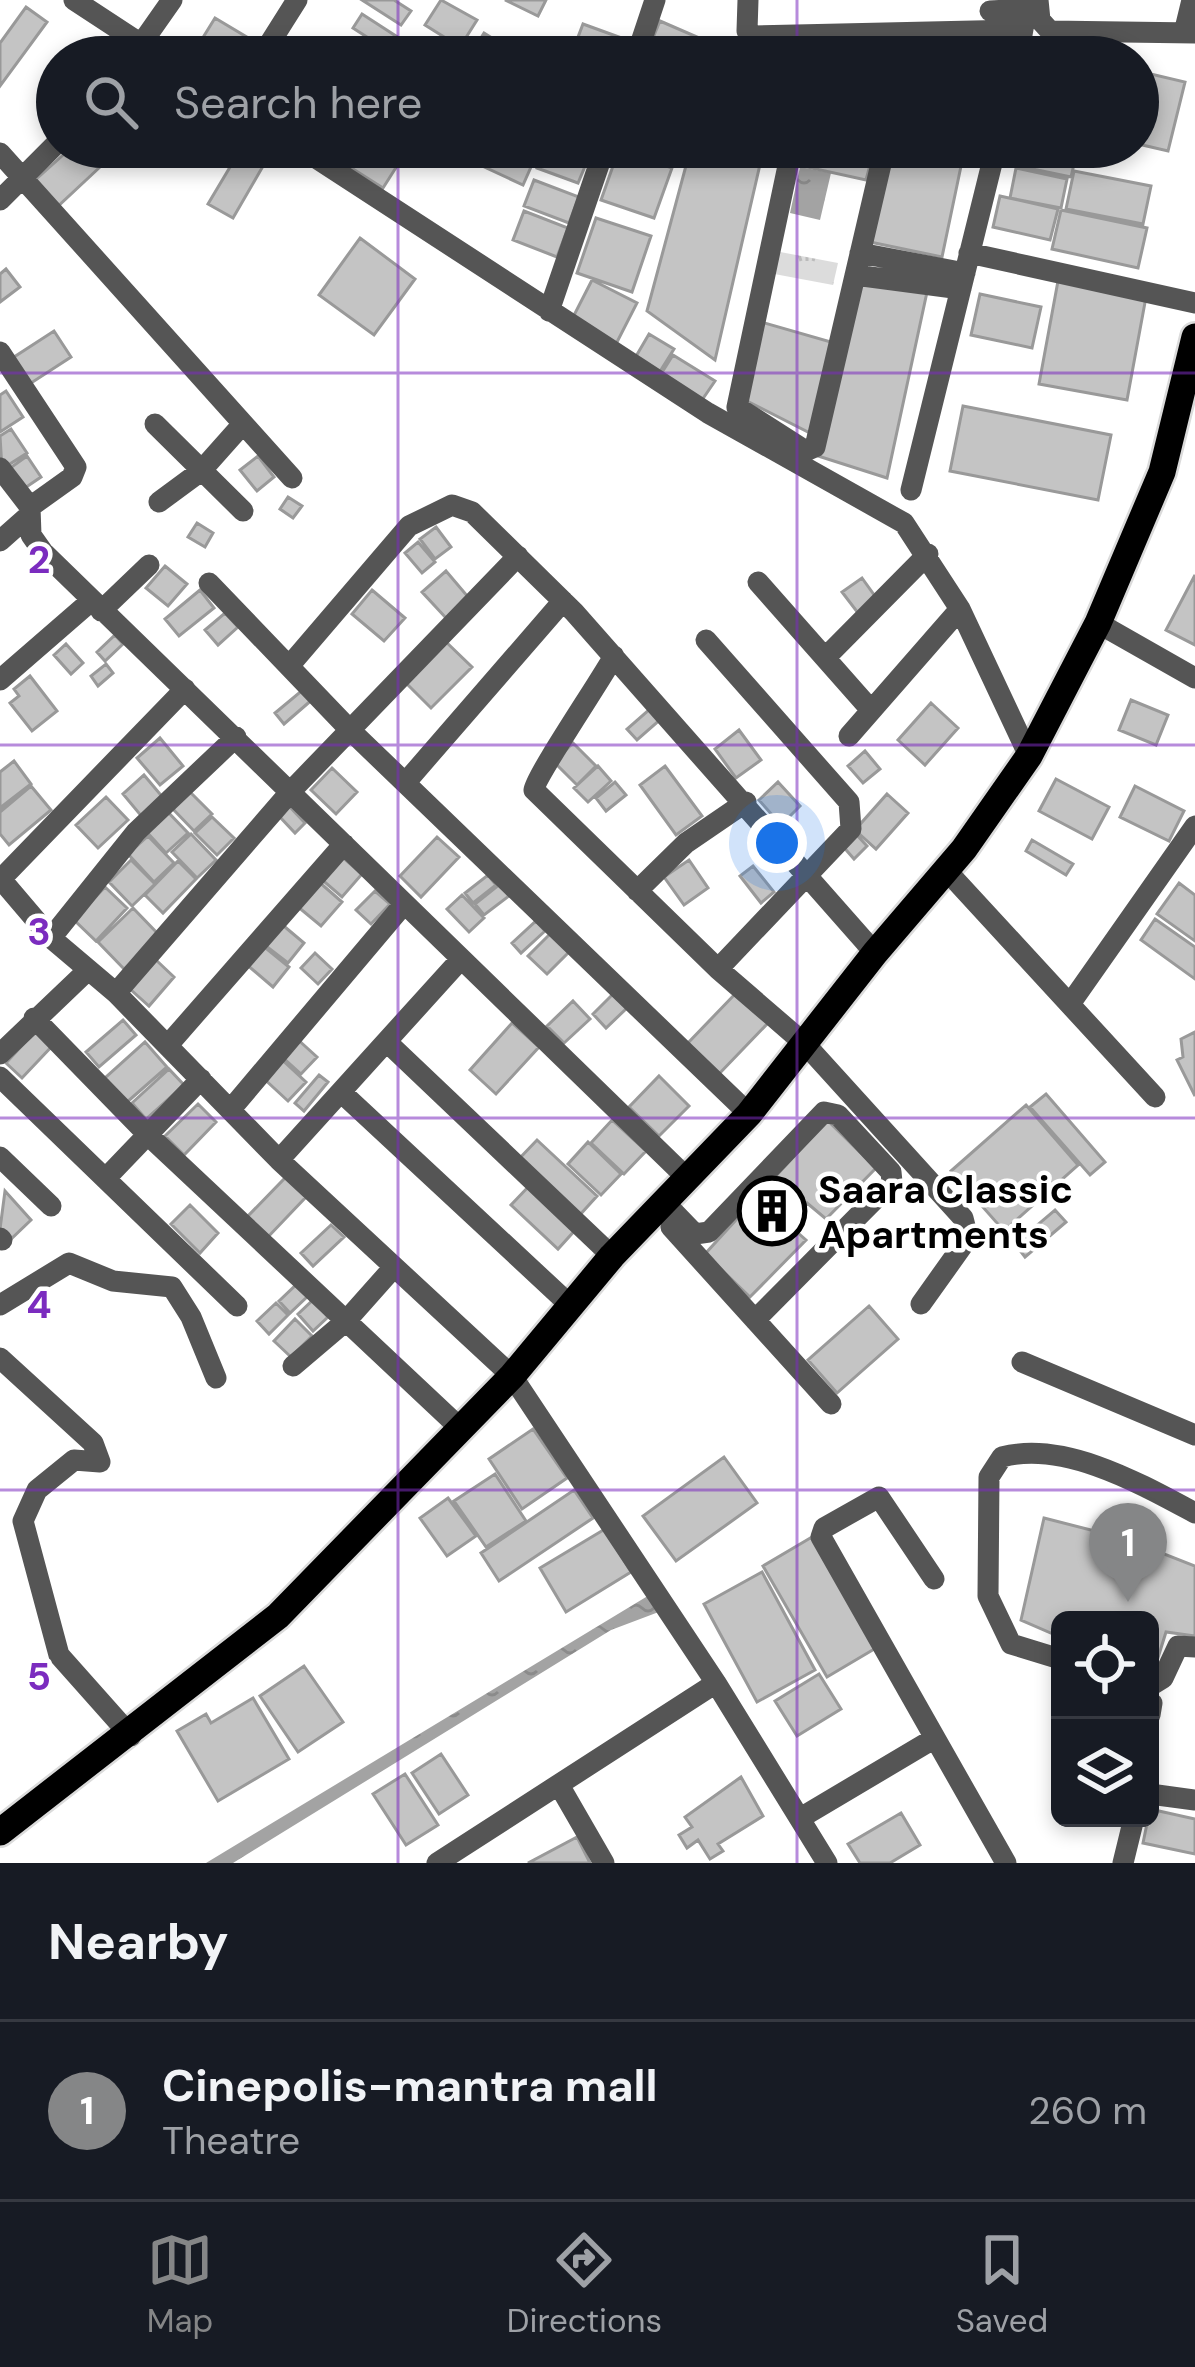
<!DOCTYPE html>
<style>
:root{--surface:#171b24;--page:#242831;--text:#f1f3f6;--muted:#9ea1a6;--line:#363941;--accent:#858687}
body{margin:0;font-family:"DM Sans",sans-serif;background:var(--page);color:var(--text)}
.controls{position:absolute;right:36px;bottom:36px;display:grid;overflow:hidden;border-radius:18px;box-shadow:0 6px 18px #0003}
.controls button{width:108px;height:108px;display:grid;place-items:center;padding:0;border:0;border-bottom:3px solid var(--line);background:var(--surface);color:var(--text);font:60px sans-serif}
.you{position:absolute;left:777px;top:843px;width:42px;height:42px;margin:-30px;border:9px solid #fff;border-radius:50%;background:#1a73e8;box-shadow:0 0 0 18px #1a73e833}
.badge{display:grid;place-items:center;width:78px;height:78px;border-radius:50%;background:var(--accent);color:#fff;font-size:39px;font-weight:700}
.pin{position:absolute;translate:-50% -99px;filter:drop-shadow(0 3px 6px #0008)}
.pin::after{content:'';position:absolute;top:63px;width:42px;height:36px;background:inherit;clip-path:polygon(0 0,100% 0,50% 100%)}
.list{margin:0;padding:0;list-style:none}
h2{display:flex;justify-content:space-between;align-items:center;height:156px;margin:0;padding:0 48px;font-size:51px}
h2 small{font-size:39px;font-weight:400;color:var(--muted)}
.list li{display:grid;grid-template-columns:78px 1fr auto;gap:36px;align-items:center;box-sizing:border-box;height:180px;padding:0 48px;border-top:3px solid var(--line)}
.list b{display:block;font-size:45px;white-space:nowrap}
.list p{margin:0;font-size:39px;white-space:nowrap;color:var(--muted)}
.list em{font-size:39px;font-style:normal;color:var(--muted)}
.icon{flex:none;width:66px;height:66px;fill:none;stroke:currentColor;stroke-width:2;stroke-linecap:round;stroke-linejoin:round}
.map{position:relative;flex:none;width:1195px;height:1863px;overflow:hidden}
.search{position:absolute;background:var(--surface);box-shadow:0 6px 18px #0003;left:36px;right:36px;top:36px;height:132px;display:flex;align-items:center;gap:30px;box-sizing:border-box;padding:0 42px;border-radius:66px;color:var(--muted);font-size:45px}
.sheet{height:336px;background:var(--surface)}
nav{display:flex;justify-content:space-around;align-items:center;box-sizing:border-box;height:168px;border-top:3px solid var(--line);background:var(--surface);font-size:33px;color:var(--muted)}
nav a{display:grid;justify-items:center;gap:6px}
nav .on{color:var(--accent)}
.map>svg:first-child{display:block}
.grass{fill:url(#grass-tufts)}
.water{fill:url(#water-ripples)}
.building{fill:#c4c4c4;stroke:#999;stroke-width:3}
.lines{fill:none;stroke-linecap:round;stroke-linejoin:round}
.major-casing{stroke:#dbdbdb;stroke-width:32}
.minor{stroke:#555;stroke-width:21}
.major{stroke:#000;stroke-width:27}
.grid{fill:none;stroke:#7b2cbf;stroke-width:3;stroke-opacity:0.55}
.labels{text-anchor:middle;dominant-baseline:central;stroke-width:9;stroke-linejoin:round;paint-order:stroke}
.poi-label{font-size:39px;font-weight:bold;fill:#000;stroke:#fff;text-anchor:start}
.grid-label{font-size:39px;text-anchor:middle;font-weight:bold;fill:#7b2cbf;stroke:#fff;stroke-width:9;stroke-linejoin:round;paint-order:stroke}
</style>
<div class="map">
<svg width="1195" height="1863" viewBox="0 0 1195 1863">
<defs>
<pattern id="grass-tufts" width="24" height="20" patternUnits="userSpaceOnUse" patternTransform="scale(3)"><rect width="24" height="20" fill="#dcdcdc"/><path d="M3 7l-1-3M5 7V3M7 7l1-3M15 17l-1-3M17 17v-4M19 17l1-3" fill="none" stroke="#bbb"/></pattern>
<pattern id="water-ripples" width="26" height="14" patternUnits="userSpaceOnUse" patternTransform="scale(3)"><rect width="26" height="14" fill="#a3a3a3"/><path d="M2 4q2-2 4 0t4 0M15 11q2-2 4 0t4 0" fill="none" stroke="#8b8b8b"/></pattern>
</defs>
<rect width="100%" height="100%" fill="#fff"/>
<path class="grass" d="M 775,251 L 838,263 L 833,285 L 769,273 Z"/>
<path class="water" d="M 800,167 L 831,173 L 820,220 L 790,213 Z
M 651,1594 L 664,1610 L 611,1630 L 233,1863 L 206,1863 Z"/>
<path class="building" d="M 362,0 L 394,0 L 411,11 L 401,25 Z
M 441,0 L 477,20 L 460,47 L 425,25 Z
M 505,0 L 546,0 L 538,16 Z
M 26,7 L 47,22 L 0,86 L 0,43 Z
M 362,14 L 399,38 L 390,52 L 353,28 Z
M 215,18 L 260,45 L 253,57 L 191,57 Z
M 660,21 L 704,40 L 696,57 L 645,57 Z
M 583,24 L 627,40 L 621,57 L 575,45 Z
M 484,33 L 521,56 L 520,57 L 469,57 Z
M 1138,71 L 1185,82 L 1168,151 L 1138,144 Z
M 72,147 L 82,147 L 100,167 L 56,208 L 33,182 Z
M 242,147 L 270,154 L 233,218 L 208,204 Z
M 352,147 L 409,147 L 383,188 L 342,162 Z
M 486,147 L 538,151 L 523,185 L 478,164 Z
M 554,147 L 591,147 L 586,159 Z
M 691,147 L 764,147 L 715,360 L 647,311 Z
M 798,147 L 875,147 L 866,180 L 793,164 Z
M 890,147 L 965,147 L 942,257 L 870,242 Z
M 1022,147 L 1078,147 L 1071,177 L 1018,166 Z
M 544,149 L 586,164 L 578,183 L 537,168 Z
M 619,149 L 672,168 L 654,218 L 601,200 Z
M 1016,168 L 1067,179 L 1061,208 L 1010,198 Z
M 1074,171 L 1151,186 L 1143,224 L 1066,209 Z
M 534,180 L 579,197 L 569,223 L 524,206 Z
M 1000,196 L 1058,209 L 1050,240 L 993,227 Z
M 1061,210 L 1147,228 L 1138,268 L 1052,249 Z
M 524,211 L 568,228 L 557,257 L 513,240 Z
M 596,218 L 651,236 L 632,292 L 577,273 Z
M 360,238 L 415,279 L 374,335 L 319,295 Z
M 6,269 L 20,287 L 0,302 L 0,274 Z
M 592,280 L 637,303 L 615,346 L 570,323 Z
M 1058,281 L 1146,297 L 1127,400 L 1039,384 Z
M 859,283 L 927,292 L 887,478 L 818,456 Z
M 980,294 L 1041,307 L 1032,348 L 971,335 Z
M 761,322 L 831,342 L 810,433 L 745,400 Z
M 54,331 L 71,357 L 28,385 L 11,359 Z
M 649,334 L 674,349 L 659,373 L 635,358 Z
M 673,355 L 715,381 L 702,400 L 661,374 Z
M 6,391 L 23,417 L 0,432 L 0,395 Z
M 963,406 L 1111,435 L 1098,500 L 950,471 Z
M 11,429 L 27,453 L 2,469 L 0,436 Z
M 27,456 L 41,477 L 19,492 L 6,471 Z
M 258,456 L 274,477 L 257,491 L 240,470 Z
M 288,497 L 302,506 L 293,518 L 280,509 Z
M 197,523 L 213,533 L 205,547 L 188,537 Z
M 436,527 L 451,547 L 435,559 L 420,539 Z
M 418,542 L 435,562 L 422,573 L 405,553 Z
M 165,566 L 187,584 L 168,606 L 146,588 Z
M 446,571 L 469,598 L 446,618 L 422,592 Z
M 1195,575 L 1195,645 L 1166,630 Z
M 862,578 L 877,599 L 858,613 L 842,592 Z
M 200,590 L 214,608 L 179,636 L 165,619 Z
M 372,590 L 405,618 L 384,641 L 352,614 Z
M 225,613 L 238,627 L 218,645 L 205,630 Z
M 115,635 L 123,644 L 105,661 L 97,652 Z
M 444,640 L 472,667 L 431,708 L 404,681 Z
M 66,644 L 83,663 L 71,674 L 54,655 Z
M 106,664 L 113,673 L 98,686 L 91,676 Z
M 30,676 L 57,711 L 32,731 L 10,703 L 19,696 L 14,689 Z
M 305,688 L 314,698 L 284,724 L 275,713 Z
M 1131,700 L 1168,715 L 1156,745 L 1119,730 Z
M 931,703 L 958,728 L 925,765 L 898,740 Z
M 651,708 L 661,719 L 637,740 L 627,729 Z
M 739,730 L 761,760 L 736,778 L 715,749 Z
M 160,738 L 183,766 L 160,785 L 137,758 Z
M 573,743 L 596,766 L 577,785 L 554,762 Z
M 865,751 L 880,769 L 863,783 L 848,766 Z
M 14,761 L 31,784 L 0,808 L 0,772 Z
M 598,766 L 611,781 L 588,802 L 574,788 Z
M 665,766 L 702,816 L 676,835 L 640,785 Z
M 332,768 L 357,792 L 336,814 L 311,790 Z
M 144,775 L 165,800 L 143,818 L 123,794 Z
M 1056,779 L 1109,807 L 1092,839 L 1039,811 Z
M 615,782 L 626,795 L 606,811 L 596,798 Z
M 778,782 L 800,806 L 781,825 L 759,800 Z
M 31,786 L 51,810 L 9,845 L 0,834 L 0,812 Z
M 1135,786 L 1184,811 L 1169,841 L 1120,817 Z
M 188,790 L 212,814 L 194,831 L 171,807 Z
M 887,794 L 908,813 L 876,849 L 855,830 Z
M 106,797 L 128,820 L 98,848 L 76,825 Z
M 289,806 L 305,823 L 295,833 L 279,816 Z
M 165,809 L 188,833 L 166,853 L 144,829 Z
M 212,817 L 234,838 L 217,855 L 195,833 Z
M 854,832 L 867,846 L 854,859 L 841,844 Z
M 191,834 L 216,860 L 197,878 L 172,852 Z
M 148,836 L 174,863 L 154,882 L 128,854 Z
M 437,837 L 459,857 L 421,897 L 400,876 Z
M 1032,840 L 1073,864 L 1066,875 L 1026,851 Z
M 340,855 L 362,874 L 342,897 L 320,878 Z
M 131,860 L 155,884 L 132,906 L 109,882 Z
M 689,860 L 708,888 L 684,905 L 664,877 Z
M 178,861 L 196,879 L 163,913 L 145,895 Z
M 753,866 L 774,892 L 761,903 L 740,876 Z
M 488,875 L 496,885 L 473,903 L 465,893 Z
M 318,881 L 342,902 L 321,926 L 297,906 Z
M 1179,883 L 1195,895 L 1195,941 L 1157,914 Z
M 500,884 L 509,896 L 484,915 L 475,904 Z
M 105,887 L 127,908 L 96,941 L 74,920 Z
M 375,891 L 390,904 L 371,924 L 356,910 Z
M 462,895 L 484,918 L 469,932 L 447,909 Z
M 133,908 L 160,936 L 124,969 L 98,942 Z
M 1155,919 L 1195,947 L 1195,979 L 1141,940 Z
M 536,921 L 545,931 L 521,953 L 512,943 Z
M 279,922 L 304,943 L 288,963 L 262,943 Z
M 551,933 L 570,951 L 547,974 L 528,956 Z
M 262,945 L 289,967 L 273,987 L 246,964 Z
M 315,953 L 332,969 L 318,984 L 301,968 Z
M 156,960 L 174,977 L 149,1006 L 130,989 Z
M 736,993 L 768,1023 L 719,1074 L 687,1044 Z
M 613,994 L 627,1008 L 606,1028 L 593,1014 Z
M 573,1001 L 590,1019 L 564,1043 L 547,1026 Z
M 123,1020 L 136,1035 L 99,1067 L 86,1052 Z
M 512,1023 L 539,1047 L 496,1094 L 470,1070 Z
M 37,1029 L 54,1044 L 22,1078 L 6,1063 Z
M 1195,1032 L 1195,1096 L 1177,1060 L 1183,1057 L 1181,1039 Z
M 295,1037 L 317,1057 L 301,1074 L 280,1055 Z
M 145,1042 L 167,1067 L 126,1103 L 105,1078 Z
M 279,1057 L 306,1082 L 288,1101 L 261,1076 Z
M 169,1069 L 184,1085 L 146,1119 L 132,1103 Z
M 319,1075 L 328,1082 L 304,1111 L 295,1103 Z
M 659,1076 L 689,1106 L 659,1136 L 629,1107 Z
M 1046,1094 L 1105,1162 L 1090,1175 L 1030,1107 Z
M 198,1104 L 216,1122 L 184,1155 L 165,1136 Z
M 1026,1105 L 1078,1165 L 1004,1231 L 951,1171 Z
M 612,1120 L 646,1151 L 624,1174 L 591,1143 Z
M 827,1120 L 876,1168 L 826,1219 L 807,1203 L 789,1225 L 806,1240 L 750,1297 L 705,1254 Z
M 537,1140 L 597,1196 L 577,1218 L 517,1161 Z
M 588,1142 L 621,1174 L 601,1195 L 568,1164 Z
M 286,1177 L 306,1197 L 268,1237 L 247,1217 Z
M 530,1185 L 577,1228 L 558,1249 L 511,1205 Z
M 5,1191 L 31,1220 L 10,1240 L 0,1229 Z
M 190,1205 L 218,1233 L 200,1253 L 171,1224 Z
M 1055,1210 L 1066,1222 L 1025,1257 L 1015,1244 Z
M 331,1225 L 344,1237 L 313,1266 L 301,1253 Z
M 297,1284 L 308,1296 L 290,1313 L 279,1301 Z
M 313,1300 L 328,1317 L 313,1331 L 298,1314 Z
M 276,1303 L 288,1315 L 269,1334 L 257,1321 Z
M 869,1306 L 898,1339 L 837,1393 L 808,1360 Z
M 295,1319 L 312,1336 L 291,1357 L 274,1341 Z
M 533,1429 L 567,1478 L 522,1509 L 489,1459 Z
M 724,1457 L 757,1503 L 676,1561 L 643,1516 Z
M 495,1474 L 526,1521 L 486,1547 L 454,1501 Z
M 574,1490 L 593,1518 L 499,1581 L 481,1553 Z
M 448,1498 L 476,1536 L 447,1556 L 420,1518 Z
M 1044,1518 L 1126,1539 L 1195,1566 L 1195,1636 L 1166,1632 L 1152,1677 L 1150,1620 L 1060,1620 L 1060,1637 L 1021,1620 Z
M 605,1529 L 631,1572 L 566,1612 L 540,1568 Z
M 812,1537 L 876,1648 L 827,1677 L 763,1566 Z
M 762,1572 L 815,1670 L 757,1702 L 704,1604 Z
M 304,1666 L 343,1722 L 298,1752 L 260,1696 Z
M 819,1674 L 841,1709 L 797,1736 L 775,1701 Z
M 253,1698 L 289,1759 L 218,1801 L 177,1731 L 206,1714 L 211,1723 Z
M 441,1754 L 468,1795 L 439,1814 L 412,1773 Z
M 405,1774 L 438,1825 L 406,1845 L 373,1794 Z
M 741,1777 L 763,1816 L 718,1844 L 723,1851 L 710,1859 L 698,1840 L 687,1848 L 679,1835 L 692,1827 L 685,1817 Z
M 1150,1809 L 1195,1819 L 1195,1854 L 1143,1843 Z
M 901,1813 L 920,1845 L 890,1863 L 860,1863 L 848,1844 Z
M 577,1837 L 590,1863 L 528,1863 Z"/>
<g class="lines">
<defs>
<path id="major" d="M 0,1832 L 278,1616 L 512,1376 L 612,1256 L 749,1114 L 875,953 L 964,849 L 1029,756 L 1098,623 L 1162,472 L 1195,337"/>
</defs>
<use href="#major" class="major-casing"/>
<path class="minor" d="M 74,0 L 161,57
M 748,0 L 747,31 L 753,36 L 1023,30
M 1038,0 L 1040,20 L 1050,31 L 1195,33
M 990,11 L 1026,9
M 1184,33 L 1192,0
M 132,57 L 172,0
M 261,57 L 297,0
M 636,57 L 655,0
M 820,57 L 855,57
M 1018,57 L 1025,18
M 299,147 L 708,413 L 904,523 L 960,609 L 1029,756
M 792,147 L 737,407 L 806,451 L 815,447 L 885,147
M 0,153 L 292,478
M 0,200 L 57,143
M 860,253 L 965,273
M 969,253 L 1195,303
M 855,275 L 961,289
M 549,311 L 605,147
M 0,352 L 76,467 L 72,477 L 30,507 L 31,535 L 43,552 L 688,1179
M 155,424 L 243,511
M 0,468 L 30,507
M 911,490 L 996,147
M 159,502 L 201,471 L 241,426
M 0,541 L 27,517
M 758,582 L 871,710
M 209,583 L 349,729 L 749,1114
M 101,611 L 149,565
M 1098,623 L 1195,678
M 706,640 L 849,802 L 851,829 L 718,969
M 614,656 C 601,680 535,777 534,790 L 718,969 L 806,1045 L 963,1218 L 968,1238 L 921,1304
M 827,656 L 928,554
M 290,665 L 409,526 L 452,505 L 472,512 L 574,612 L 875,953
M 0,680 L 91,601
M 849,736 L 960,609
M 406,782 L 563,601
M 946,870 L 1155,1097
M 0,878 L 51,938 L 116,993 L 279,1160 L 512,1376 L 716,1683 L 827,1863
M 0,880 L 185,689
M 637,891 L 686,843 L 746,802
M 51,938 L 136,832 L 236,737
M 116,993 L 292,790 L 518,556
M 1070,1004 L 1195,826
M 34,1018 L 148,1135 L 460,1428
M 389,1044 L 612,1256
M 168,1045 L 344,844
M 0,1054 L 88,970
M 0,1077 L 237,1306
M 342,1093 L 571,1306
M 231,1109 L 404,904
M 0,1157 L 51,1206
M 279,1160 L 461,959
M 107,1177 L 201,1079
M 666,1204 L 695,1234 L 709,1232 L 824,1112 L 838,1115 L 891,1172 L 892,1182 L 755,1320
M 671,1227 L 831,1404
M 0,1238 L 2,1240
M 0,1305 L 69,1263 L 113,1281 L 172,1287 L 191,1317 L 216,1378
M 0,1358 L 93,1443 L 100,1462 L 74,1460 L 37,1490 L 23,1521 L 59,1655 L 131,1736
M 1022,1362 L 1195,1435
M 293,1366 L 346,1321 L 394,1267
M 1060,1659 L 1011,1644 L 988,1596 L 989,1477 L 1002,1457 C 1064,1440 1141,1484 1195,1513
M 1150,1686 L 1163,1678 L 1178,1646 L 1195,1647
M 1150,1715 L 1152,1703
M 935,1738 L 1006,1863
M 559,1785 L 604,1863
M 1150,1794 L 1195,1800
M 802,1817 L 935,1738 L 821,1537 L 824,1528 L 879,1497 L 934,1579
M 437,1863 L 716,1683
M 1123,1863 L 1134,1818"/>
<use href="#major" class="major"/>
</g>
<path class="grid" d="M 398,0 L 398,57M 797,0 L 797,57M 398,147 L 398,1863M 797,147 L 797,1863M 0,373 L 1195,373M 0,745 L 1195,745M 0,1118 L 1195,1118M 0,1490 L 1195,1490"/>
<defs>
<symbol id="building-ring" viewBox="-11 -11 22 22"><circle r="9.5" fill="#fff" stroke="#000" stroke-width="1.5"/><path d="M-4-6H4V6H1V3H-1V6H-4ZM-2.5-4.3h1.7v1.8h-1.7ZM.8-4.3h1.7v1.8H.8ZM-2.5-1h1.7V.8h-1.7ZM.8-1h1.7V.8H.8Z" fill="#000"/></symbol>
</defs>
<g fill-rule="evenodd">
<use href="#building-ring" x="734" y="1173" width="76" height="76"/>
</g>
<g class="labels">
<g class="poi-label">
<text x="818" y="1189">Saara Classic<tspan x="818" dy="45">Apartments</tspan></text>
</g>
</g>
<g class="grid-label">
<text x="39" y="573">2</text>
<text x="39" y="945">3</text>
<text x="39" y="1318">4</text>
<text x="39" y="1690">5</text>
</g>
</svg>
<div class="controls">
<button><svg class="icon" aria-label="locate" viewBox="0 0 24 24"><circle cx="12" cy="12" r="6"/><path d="M12 2v4M12 18v4M2 12h4M18 12h4"/></svg></button>
<button><svg class="icon" aria-label="layers" viewBox="0 0 24 24"><path d="M12 4l9 5-9 5-9-5zM3 14l9 5 9-5"/></svg></button>
</div>
<div class="you"></div>
<div class="pin badge" style="left:1128px;top:1602px">1</div>
<div class="search"><svg class="icon" aria-label="search" viewBox="0 0 24 24"><circle cx="10" cy="10" r="6"/><path d="M15 15l6 6"/></svg>Search here</div>
</div>
<section class="sheet">
<h2>Nearby<small></small></h2>
<ul class="list">
<li><span class="badge">1</span><div><b>Cinepolis-mantra mall</b><p>Theatre</p></div><em>260 m</em></li>
</ul>
</section>
<nav>
<a class="on"><svg class="icon" aria-label="map" viewBox="0 0 24 24"><path d="M3 6l6-2 6 2 6-2v14l-6 2-6-2-6 2zM9 4v14M15 6v14"/></svg>Map</a>
<a><svg class="icon" aria-label="directions" viewBox="0 0 24 24"><path d="M12 3l9 9-9 9-9-9zM9 14v-3h6M13 9l2 2-2 2"/></svg>Directions</a>
<a><svg class="icon" aria-label="saved" viewBox="0 0 24 24"><path d="M7 4h10v16l-5-4-5 4z"/></svg>Saved</a>
</nav>
